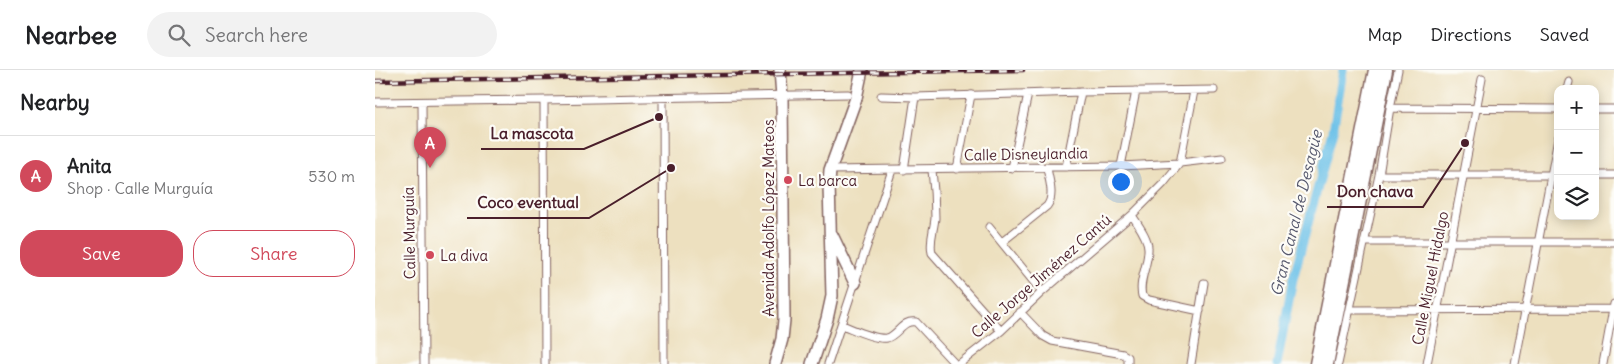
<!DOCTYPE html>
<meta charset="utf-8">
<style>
:root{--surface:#fff;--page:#f2f2f2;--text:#202124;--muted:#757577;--line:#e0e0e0;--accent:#d1495b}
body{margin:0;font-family:Delius,sans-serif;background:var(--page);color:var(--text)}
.controls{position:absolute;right:15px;top:15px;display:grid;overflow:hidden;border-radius:10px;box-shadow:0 2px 12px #0003}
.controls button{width:45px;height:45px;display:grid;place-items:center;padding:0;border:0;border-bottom:1px solid var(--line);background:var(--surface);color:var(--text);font:25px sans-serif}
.you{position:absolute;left:745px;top:111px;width:18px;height:18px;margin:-12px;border:4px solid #fff;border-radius:50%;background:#1a73e8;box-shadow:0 0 0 8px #1a73e833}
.badge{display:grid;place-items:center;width:32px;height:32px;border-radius:50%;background:var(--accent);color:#fff;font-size:16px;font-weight:700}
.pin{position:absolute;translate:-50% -41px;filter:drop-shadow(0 1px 2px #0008)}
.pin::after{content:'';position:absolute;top:26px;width:18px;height:15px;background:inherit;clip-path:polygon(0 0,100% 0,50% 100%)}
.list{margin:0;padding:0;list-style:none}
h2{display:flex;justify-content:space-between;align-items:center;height:65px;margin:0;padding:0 20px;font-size:21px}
h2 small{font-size:16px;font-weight:400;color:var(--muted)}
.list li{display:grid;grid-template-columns:32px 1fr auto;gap:15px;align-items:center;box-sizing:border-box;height:80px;padding:0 20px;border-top:1px solid var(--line)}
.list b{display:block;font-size:19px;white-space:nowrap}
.list p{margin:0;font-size:16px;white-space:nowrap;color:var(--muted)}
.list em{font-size:16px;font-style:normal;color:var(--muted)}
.actions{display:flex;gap:10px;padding:15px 20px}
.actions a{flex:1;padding:11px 0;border:1px solid var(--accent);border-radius:20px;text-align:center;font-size:18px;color:var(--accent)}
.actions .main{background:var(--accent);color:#fff}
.icon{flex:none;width:28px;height:28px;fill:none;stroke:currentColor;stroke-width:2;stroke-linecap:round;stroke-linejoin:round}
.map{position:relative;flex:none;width:1239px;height:294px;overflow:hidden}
header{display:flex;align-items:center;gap:30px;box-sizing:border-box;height:70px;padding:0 25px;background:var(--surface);border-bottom:1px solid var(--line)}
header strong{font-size:24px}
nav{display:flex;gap:28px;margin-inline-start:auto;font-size:18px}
.search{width:350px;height:45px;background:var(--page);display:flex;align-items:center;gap:12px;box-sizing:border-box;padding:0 18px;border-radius:28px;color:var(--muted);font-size:19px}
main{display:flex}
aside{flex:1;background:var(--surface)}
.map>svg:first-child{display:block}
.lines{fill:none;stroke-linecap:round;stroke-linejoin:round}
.canal{stroke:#6cc1e8;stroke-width:9}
.minor-casing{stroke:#83635f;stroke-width:9}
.primary-casing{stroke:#83635f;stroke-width:14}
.motorway-casing{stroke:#83635f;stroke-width:15}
.minor{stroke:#fff;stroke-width:7}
.primary{stroke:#fff;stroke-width:11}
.motorway{stroke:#fff;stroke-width:12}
.rail-casing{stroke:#4a1f2b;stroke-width:4.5}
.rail{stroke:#fdfcf7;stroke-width:2.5;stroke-dasharray:8;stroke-linecap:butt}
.poi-dot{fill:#d1495b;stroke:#fdfcf7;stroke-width:2}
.labels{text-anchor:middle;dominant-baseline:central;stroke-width:4.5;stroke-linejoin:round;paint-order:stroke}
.street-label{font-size:15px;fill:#4a1f2b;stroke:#fdfcf7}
.poi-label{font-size:15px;fill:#4a1f2b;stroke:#fdfcf7;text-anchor:start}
.water-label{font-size:16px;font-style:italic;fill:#56586d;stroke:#fdfcf7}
.leader{fill:none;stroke:#4a1f2b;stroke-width:2}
.callout-dot{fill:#4a1f2b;stroke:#fdfcf7;stroke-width:2}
.callout-label{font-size:16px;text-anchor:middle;font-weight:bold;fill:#4a1f2b;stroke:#fdfcf7;stroke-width:4.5;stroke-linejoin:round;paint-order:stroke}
</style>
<header>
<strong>Nearbee</strong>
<div class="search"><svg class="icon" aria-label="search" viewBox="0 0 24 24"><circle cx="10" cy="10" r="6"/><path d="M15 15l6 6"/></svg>Search here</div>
<nav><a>Map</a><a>Directions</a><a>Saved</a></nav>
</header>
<main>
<aside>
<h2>Nearby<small></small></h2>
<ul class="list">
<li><span class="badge">A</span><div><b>Anita</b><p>Shop · Calle Murguía</p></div><em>530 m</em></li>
</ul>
<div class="actions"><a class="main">Save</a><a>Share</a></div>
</aside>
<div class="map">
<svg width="1239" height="294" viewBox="0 0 1239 294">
<rect width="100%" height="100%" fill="#fdfcf7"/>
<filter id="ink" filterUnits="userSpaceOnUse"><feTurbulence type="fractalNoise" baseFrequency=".02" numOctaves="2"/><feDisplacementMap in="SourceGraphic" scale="10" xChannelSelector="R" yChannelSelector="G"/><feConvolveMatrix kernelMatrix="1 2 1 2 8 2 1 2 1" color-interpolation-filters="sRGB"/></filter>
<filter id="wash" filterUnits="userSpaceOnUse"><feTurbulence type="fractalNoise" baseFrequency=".0096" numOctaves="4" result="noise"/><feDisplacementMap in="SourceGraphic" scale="20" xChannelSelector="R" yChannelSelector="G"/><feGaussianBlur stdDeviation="1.12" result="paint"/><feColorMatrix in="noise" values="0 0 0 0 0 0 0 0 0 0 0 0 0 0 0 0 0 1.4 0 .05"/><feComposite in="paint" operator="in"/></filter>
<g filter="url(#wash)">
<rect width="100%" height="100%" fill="#ede0bf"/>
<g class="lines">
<path class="canal" d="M 902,294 L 918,209 L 958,61 L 968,0"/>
</g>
</g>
<g filter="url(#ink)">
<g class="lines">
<defs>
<path id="minor" d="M 1192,19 L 1194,12
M 506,26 L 540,27 L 706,22 L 839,20
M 288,28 L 289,294
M 169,30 L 170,294
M 0,32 L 169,30 L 473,24
M 47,32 L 49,294
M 1015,38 L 1183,39
M 1220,39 L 1239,39
M 746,96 L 761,21
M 691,97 L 706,22
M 637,98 L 653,24
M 582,99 L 596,25
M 455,100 L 746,96 L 805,93 L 847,88
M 529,100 L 540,27
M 557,100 C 559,116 560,132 560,148 C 559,160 554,171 557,183 L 626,261
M 1004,105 L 1183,105
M 1220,105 L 1239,105
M 757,145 C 763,155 773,167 773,178 C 774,194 763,210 767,226 L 774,230 L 825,241
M 614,157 L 667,222
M 627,172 L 672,136 C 680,126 674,110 672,98
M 989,172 L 1239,172
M 975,240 L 1239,239
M 645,242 L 668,266 L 677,271 L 748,284 L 753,287 L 753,294
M 467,255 C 478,259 500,270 512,268 C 523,265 528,249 541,252 L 580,294
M 453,294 L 517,100
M 584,294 L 626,261 L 667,222 L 757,145 L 788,114 L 805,93 L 819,21
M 816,294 L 829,213
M 963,294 L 1004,105 L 1015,38 L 1023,0
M 1052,294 L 1107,9
M 1140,294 L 1183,69
M 1228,294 L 1239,234"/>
<path id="primary" d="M 457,165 L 480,213
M 400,294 L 407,269 L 409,250 L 407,26 L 405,0
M 437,294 L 452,249 L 457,226 L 454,114 L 455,100 L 481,28 L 487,0"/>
<path id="motorway" d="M 941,294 L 1000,0
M 952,294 L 1011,0"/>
</defs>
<use href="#minor" class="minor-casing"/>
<use href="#primary" class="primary-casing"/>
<use href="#motorway" class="motorway-casing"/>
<use href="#minor" class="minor"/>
<use href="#primary" class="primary"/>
<use href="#motorway" class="motorway"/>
<defs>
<path id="rail" d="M 0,11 L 648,0"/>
</defs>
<use href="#rail" class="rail-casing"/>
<use href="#rail" class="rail"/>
</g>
</g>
<g class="poi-dot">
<circle cx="413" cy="110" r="5"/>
<circle cx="55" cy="185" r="5"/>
</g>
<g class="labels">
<g class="street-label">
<text transform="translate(651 84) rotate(-1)">Calle Disneylandia</text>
<text transform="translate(393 148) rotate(-90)">Avenida Adolfo López Mateos</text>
<text transform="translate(34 163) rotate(-91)">Calle Murguía</text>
<text transform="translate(666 206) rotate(-41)">Calle Jorge Jiménez Cantú</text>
<text transform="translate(1055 208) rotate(-79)">Calle Miguel Hidalgo</text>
</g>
<g class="poi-label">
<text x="423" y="110">La barca</text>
<text x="65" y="185">La diva</text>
</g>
<g class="water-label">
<text transform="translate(921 143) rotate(-76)">Gran Canal de Desagüe</text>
</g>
</g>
<path class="leader" d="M284 47L209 79H106M1090 73L1048 137H952M296 98L214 148H92"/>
<g class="callout-dot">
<circle cx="284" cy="47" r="5"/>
<circle cx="1090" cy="73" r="5"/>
<circle cx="296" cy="98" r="5"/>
</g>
<g class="callout-label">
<text x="157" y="69">La mascota</text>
<text x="1000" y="127">Don chava</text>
<text x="153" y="138">Coco eventual</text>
</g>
</svg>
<div class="controls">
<button>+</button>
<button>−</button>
<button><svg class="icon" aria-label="layers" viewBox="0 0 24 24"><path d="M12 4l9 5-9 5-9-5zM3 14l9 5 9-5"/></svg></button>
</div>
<div class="you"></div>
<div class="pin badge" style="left:55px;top:98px">A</div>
</div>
</main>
